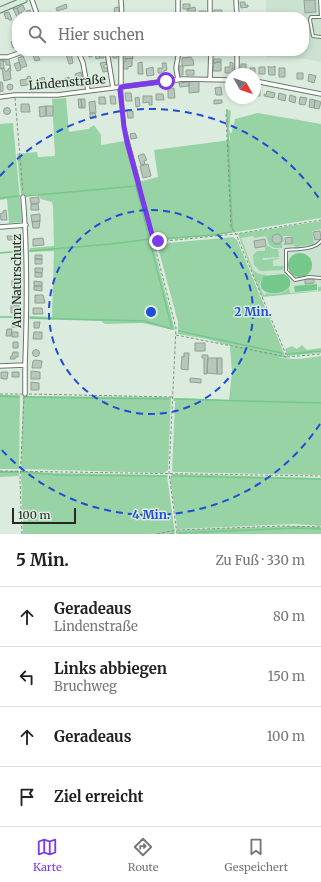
<!DOCTYPE html>
<html lang="de">
<meta charset="utf-8">
<style>
:root{--surface:#fff;--page:#f2f2f2;--text:#202124;--muted:#757577;--line:#e0e0e0;--accent:#7c3aed}
body{margin:0;font-family:Merriweather,serif;background:var(--page);color:var(--text)}
.compass{position:absolute;left:225px;top:68px;width:36px;height:36px;border-radius:50%;background:var(--surface);box-shadow:0 2px 6px #0003;rotate:130deg}
.scale{position:absolute;left:12px;bottom:10px;width:64px;box-sizing:border-box;padding-left:4px;border:2px solid #232924;border-top:0;font-size:11px;line-height:14px;white-space:nowrap;color:#232924;-webkit-text-stroke:3px #dbebde;paint-order:stroke}
.stop{position:absolute;width:12px;height:12px;margin:-9px;border:3px solid #7c3aed;border-radius:50%;background:#fff}
.stop.end{background:#7c3aed;border-color:#fff;box-shadow:0 1px 4px #0008}
.list{margin:0;padding:0;list-style:none}
h2{display:flex;justify-content:space-between;align-items:center;height:52px;margin:0;padding:0 16px;font-size:17px}
h2 small{font-size:13px;font-weight:400;color:var(--muted)}
.list li{display:grid;grid-template-columns:26px 1fr auto;gap:12px;align-items:center;box-sizing:border-box;height:60px;padding:0 16px;border-top:1px solid var(--line)}
.list b{display:block;font-size:15px;white-space:nowrap}
.list p{margin:0;font-size:13px;white-space:nowrap;color:var(--muted)}
.list em{font-size:13px;font-style:normal;color:var(--muted)}
.icon{flex:none;width:22px;height:22px;fill:none;stroke:currentColor;stroke-width:2;stroke-linecap:round;stroke-linejoin:round}
.map{position:relative;flex:none;width:321px;height:534px;overflow:hidden}
.search{position:absolute;background:var(--surface);box-shadow:0 2px 6px #0003;left:12px;right:12px;top:12px;height:44px;display:flex;align-items:center;gap:10px;box-sizing:border-box;padding:0 14px;border-radius:16px;color:var(--muted);font-size:15px}
.sheet{height:292px;background:var(--surface)}
nav{display:flex;justify-content:space-around;align-items:center;box-sizing:border-box;height:56px;border-top:1px solid var(--line);background:var(--surface);font-size:11px;color:var(--muted)}
nav a{display:grid;justify-items:center;gap:2px}
nav .on{color:var(--accent)}
.map>svg:first-child{display:block}
.built{fill:#cce2d0}
.green{fill:#97d3a4}
.water{fill:#76c78a}
.lines{fill:none;stroke-linecap:round;stroke-linejoin:round}
.stream{stroke:#76c78a;stroke-width:1.5}
.building{fill:#b8c7bb;stroke:#92a094}
.lane-casing{stroke:#6a786d;stroke-width:4}
.street-casing{stroke:#6a786d;stroke-width:5.5}
.secondary-casing{stroke:#6a786d;stroke-width:7}
.path{stroke:#859188;stroke-width:1;stroke-dasharray:3 2;stroke-linecap:butt}
.lane{stroke:#fff;stroke-width:2}
.street{stroke:#fff;stroke-width:3.5}
.secondary{stroke:#d4edda;stroke-width:5}
.route{stroke:#7c3aed;stroke-width:5}
.ring{fill:none;stroke:#1d4ed8;stroke-width:2;stroke-dasharray:7 5}
.labels{text-anchor:middle;dominant-baseline:central;stroke-width:3;stroke-linejoin:round;paint-order:stroke}
.street-label{font-size:12px;fill:#232924;stroke:#dbebde}
.centre{fill:#1d4ed8;stroke:#dbebde;stroke-width:2}
.ring-label{font-size:12px;text-anchor:middle;font-weight:bold;fill:#1d4ed8;stroke:#dbebde;stroke-width:3;stroke-linejoin:round;paint-order:stroke}
</style>
<div class="map">
<svg width="321" height="534" viewBox="0 0 321 534">
<rect width="100%" height="100%" fill="#dbebde"/>
<path class="built" d="M 266,0 L 321,0 L 321,62 L 305,59 L 266,57 L 266,51 L 304,51 L 304,17 L 266,17 Z
M 321,222 L 321,291 L 262,297 L 239,238 Z"/>
<path class="green" d="M 66,98 L 69,132 L 88,129 L 94,125 L 101,135 L 101,145 L 125,141 L 146,216 L 175,330 L 142,323 L 106,324 L 103,323 L 102,321 L 30,319 L 29,316 L 52,317 L 54,251 L 30,252 L 30,248 L 54,246 L 53,207 L 52,202 L 41,199 L 38,194 L 24,196 L 24,194 L 21,194 L 17,154 L 37,152 L 38,157 L 55,156 L 52,99 Z
M 226,109 L 231,111 L 229,130 L 231,134 L 235,119 L 258,113 L 321,124 L 321,218 L 217,235 L 156,241 L 139,182 L 158,177 L 154,150 L 230,140 Z
M 13,123 L 22,222 L 9,223 L 7,199 L 0,200 L 0,124 Z
M 321,221 L 321,229 L 312,231 L 314,243 L 309,245 L 296,247 L 292,244 L 292,236 L 283,236 L 284,242 L 282,242 L 282,248 L 274,248 L 269,245 L 266,236 L 254,238 L 253,236 L 241,238 L 253,270 L 259,274 L 268,275 L 264,276 L 259,284 L 263,294 L 265,295 L 266,293 C 274,295 284,294 289,288 L 290,293 L 318,291 L 318,287 L 321,287 L 321,291 L 262,297 L 238,234 Z
M 233,237 L 237,240 L 286,358 L 277,357 C 292,361 306,358 321,356 L 321,475 L 174,472 L 172,471 L 175,401 L 173,401 L 174,398 L 229,400 L 232,372 L 230,347 L 235,347 L 207,339 L 178,334 L 178,322 L 157,244 Z
M 269,246 L 273,249 L 278,249 L 279,257 L 263,258 L 263,260 L 279,258 L 279,259 L 273,260 L 273,266 L 285,266 L 282,270 L 260,271 L 254,265 L 253,255 L 257,251 L 265,251 L 265,247 Z
M 302,345 L 307,350 L 321,348 L 321,353 L 287,356 L 285,349 L 292,346 L 297,349 Z
M 0,395 L 20,395 L 19,469 L 0,469 Z
M 23,396 L 171,397 L 168,470 L 164,473 L 21,469 Z
M 0,471 L 19,471 L 19,476 L 0,477 Z
M 21,471 L 56,473 L 166,475 L 167,476 L 175,534 L 23,534 Z
M 172,474 L 321,478 L 321,526 L 294,524 L 178,529 L 178,530 L 294,526 L 321,527 L 321,534 L 178,534 L 170,477 Z"/>
<path class="water" d="M288 265a12 12 0 1 1 24 0a12 12 0 1 1-24 0Z
M 284,274 C 287,276 289,277 290,281 C 294,298 248,298 264,276 Z
M 317,284 L 317,290 L 295,292 L 294,286 Z"/>
<g class="lines">
<path class="stream" d="M 227,110 L 232,227 L 234,231
M 26,196 L 136,186 L 172,329 L 144,321 L 30,318
M 0,198 L 19,196
M 157,239 L 213,235 L 231,232
M 29,251 L 111,244 L 151,239
M 0,253 L 22,251
M 0,317 L 21,317
M 179,331 L 282,353
M 287,354 L 321,351
M 0,396 L 19,397
M 26,397 L 169,399
M 176,399 L 321,403
M 0,472 L 18,472
M 22,472 L 57,475 L 167,476
M 172,476 L 321,479
M 178,533 L 294,528 L 321,529
M 170,534 L 173,533"/>
</g>
<path class="building" d="M 304,0 L 315,0 L 316,12 L 305,13 Z
M 240,2 L 245,2 L 245,5 L 248,5 L 248,7 L 241,8 Z
M 66,4 L 67,8 L 57,11 L 56,8 Z
M 183,4 L 190,4 L 190,9 L 183,9 Z
M 23,5 L 25,10 L 21,12 L 23,15 L 20,16 L 17,8 Z
M114 10a3 3 0 1 1 6 0a3 3 0 1 1-6 0Z
M 195,7 L 196,11 L 187,11 L 187,9 Z
M 17,8 L 20,16 L 17,17 L 13,9 Z
M 30,10 L 32,16 L 27,17 L 26,11 Z
M 214,10 L 222,10 L 220,17 L 214,17 Z
M 199,11 L 206,11 L 205,17 L 199,17 Z
M 9,12 L 12,20 L 9,20 L 8,18 L 6,19 L 4,13 Z
M 17,39 L 17,47 L 13,48 L 11,42 Z
M 85,51 L 91,51 L 92,57 L 89,57 L 87,53 L 86,53 Z
M 99,51 L 103,51 L 104,58 L 100,58 Z
M 99,51 L 100,58 L 96,59 L 95,52 Z
M 112,51 L 119,51 L 120,53 L 117,53 L 117,58 L 113,58 Z
M 125,51 L 132,51 L 133,58 L 125,59 Z
M 36,52 L 40,60 L 35,61 L 32,53 Z
M 71,52 L 73,63 L 69,64 L 66,54 Z
M 23,56 L 27,66 L 21,68 L 18,58 Z
M 191,57 L 193,60 L 194,65 L 182,66 L 182,58 Z
M 3,58 L 9,58 L 10,65 L 6,65 L 6,61 L 3,62 Z
M 133,58 L 132,60 L 132,66 L 128,67 L 128,69 L 122,69 L 122,62 L 125,62 L 125,59 Z
M 214,59 L 221,59 L 221,62 L 216,62 L 216,63 L 213,63 Z
M 0,60 L 3,60 L 4,68 L 0,69 Z
M 19,62 L 21,70 L 17,71 L 14,64 Z
M 108,62 L 109,64 L 104,65 L 104,68 L 109,68 L 110,71 L 103,72 L 100,63 Z
M 142,62 L 143,74 L 138,74 L 138,63 Z
M 216,62 L 221,62 L 221,71 L 213,71 L 213,63 L 216,63 Z
M 230,62 L 233,63 L 233,73 L 225,73 L 225,67 L 230,67 Z
M 162,63 L 166,63 L 167,70 L 164,71 L 164,73 L 158,73 L 158,68 L 163,68 Z
M 241,64 L 246,64 L 246,72 L 241,73 Z
M 10,65 L 11,71 L 10,71 L 11,79 L 4,81 L 2,69 L 4,68 L 5,71 L 8,71 L 8,69 L 10,68 Z
M 179,66 L 183,66 L 183,75 L 179,75 Z
M 268,66 L 269,67 L 273,67 L 275,66 L 275,75 L 269,75 Z
M 153,67 L 154,75 L 147,76 L 146,69 Z
M 259,67 L 265,67 L 265,74 L 259,74 Z
M 250,68 L 255,68 L 255,74 L 250,74 Z
M 279,68 L 285,68 L 285,77 L 279,77 Z
M 186,70 L 194,70 L 194,75 L 186,75 Z
M 81,72 L 84,84 L 76,85 L 74,78 L 76,77 L 75,74 Z
M 297,73 L 303,73 L 303,79 L 297,79 Z
M 309,74 L 316,76 L 314,83 L 308,81 Z
M 30,76 L 32,84 L 21,86 L 20,80 L 27,79 L 27,77 Z
M 95,76 L 97,84 L 94,85 L 92,77 Z
M 44,77 L 46,84 L 38,87 L 36,80 Z
M 69,77 L 71,83 L 66,85 L 64,79 Z
M 54,79 L 57,88 L 55,89 L 52,80 Z
M 199,81 L 199,92 L 189,93 L 189,82 Z
M 0,82 L 2,82 L 3,86 L 3,91 L 0,92 Z
M 189,82 L 189,86 L 180,87 L 179,83 Z
M7 87a3 3 0 1 1 6 0a3 3 0 1 1-6 0Z
M 221,87 L 222,95 L 216,95 L 215,88 Z
M 174,88 L 175,98 L 168,98 L 168,89 Z
M 255,89 L 260,89 L 260,96 L 255,96 Z
M 267,91 L 275,93 L 274,98 L 264,96 L 264,94 L 266,95 Z
M 125,93 L 131,93 L 132,101 L 126,101 Z
M 279,93 L 286,95 L 285,101 L 278,99 Z
M 156,94 L 163,94 L 164,100 L 156,100 Z
M 290,95 L 296,97 L 295,103 L 289,101 Z
M 110,96 L 115,96 L 116,104 L 111,104 Z
M 143,96 L 152,96 L 152,105 L 149,105 L 149,102 L 143,103 Z
M 99,97 L 105,97 L 106,104 L 99,104 Z
M 139,97 L 140,106 L 136,107 L 135,98 Z
M 300,97 L 307,98 L 305,105 L 299,104 Z
M 78,99 L 81,99 L 82,108 L 79,108 Z
M 81,99 L 85,99 L 85,108 L 82,108 Z
M 310,99 L 315,100 L 314,108 L 309,107 Z
M 214,100 L 222,100 L 222,103 L 214,104 Z
M 315,100 L 321,102 L 319,109 L 314,108 Z
M 95,101 L 96,113 L 90,113 L 89,102 Z
M 21,104 L 29,104 L 30,112 L 21,112 Z
M 46,106 L 46,116 L 40,117 L 39,107 Z
M 46,106 L 53,106 L 53,116 L 46,116 Z
M3.5 111a3.5 3.5 0 1 1 7 0a3.5 3.5 0 1 1-7 0Z
M 127,111 L 133,111 L 133,118 L 128,118 Z
M 90,113 L 95,113 L 96,118 L 90,118 Z
M 135,133 L 137,138 L 131,139 L 130,134 Z
M 142,154 L 144,154 L 147,160 L 144,161 L 145,164 L 141,165 L 138,156 Z
M 148,164 L 151,176 L 143,178 L 140,166 Z
M 39,197 L 39,203 L 31,204 L 30,198 Z
M 31,204 L 38,204 L 39,210 L 31,210 Z
M 6,210 L 7,220 L 1,220 L 0,214 L 3,213 L 3,211 Z
M 40,214 L 40,221 L 32,222 L 31,215 Z
M 40,221 L 39,228 L 33,228 L 32,222 Z
M 320,231 L 321,239 L 315,240 L 313,232 Z
M272 239a5 5 0 1 1 10 0a5 5 0 1 1-10 0Z
M 7,236 L 16,236 L 13,240 L 8,240 Z
M 292,237 L 292,244 L 284,244 L 286,244 L 285,238 Z
M 43,238 L 44,245 L 33,246 L 33,239 Z
M 265,239 L 266,246 L 255,248 L 254,241 Z
M 35,255 L 42,255 L 42,259 L 35,259 Z
M 35,259 L 42,259 L 42,264 L 35,264 Z
M 35,268 L 43,268 L 42,273 L 35,272 Z
M 35,272 L 42,273 L 42,277 L 35,277 Z
M 305,279 L 314,279 L 314,283 L 305,284 Z
M 12,280 L 19,280 L 19,286 L 12,286 Z
M 34,281 L 42,282 L 42,286 L 34,286 Z
M 34,286 L 42,286 L 42,291 L 34,290 Z
M 35,295 L 43,295 L 45,303 L 35,303 Z
M 11,305 L 19,305 L 19,313 L 11,313 Z
M 33,308 L 42,308 L 43,314 L 33,314 Z
M 12,321 L 19,321 L 19,327 L 12,327 Z
M 34,322 L 40,322 L 39,328 L 34,328 Z
M 7,329 L 12,329 L 11,336 L 6,336 Z
M 12,332 L 18,332 L 18,337 L 12,337 Z
M 34,332 L 42,332 L 42,339 L 33,339 Z
M 13,342 L 18,342 L 18,348 L 13,348 Z
M 195,343 L 205,343 L 205,351 L 195,351 Z
M32.5 353a3.5 3.5 0 1 1 7 0a3.5 3.5 0 1 1-7 0Z
M 13,352 L 18,352 L 18,357 L 15,357 L 15,359 L 10,359 L 11,356 L 12,356 Z
M 184,353 L 189,353 L 188,370 L 181,369 L 182,356 L 184,357 Z
M 202,355 L 208,355 L 207,374 L 204,374 L 204,358 L 202,358 Z
M 208,358 L 217,358 L 217,374 L 207,373 Z
M 217,358 L 222,358 L 222,374 L 217,374 Z
M 35,360 L 42,361 L 41,368 L 32,368 L 33,361 Z
M 31,371 L 40,372 L 40,379 L 31,379 Z
M 1,372 L 8,372 L 7,379 L 3,379 L 3,378 L 1,379 Z
M 12,372 L 19,372 L 19,377 L 12,377 Z
M 190,378 L 201,379 L 201,383 L 190,382 Z
M 31,382 L 39,383 L 39,390 L 31,390 Z"/>
<g class="lines">
<defs>
<path id="lane" d="M 320,0 L 321,17
M 321,17 L 311,17 L 310,20 L 313,36 L 321,37
M 121,87 L 124,127 L 139,183
M 321,241 C 314,250 297,249 286,250 L 286,271 L 295,280 L 309,277 L 321,278"/>
<path id="street" d="M 32,0 L 38,17
M 121,0 L 122,17
M 178,0 L 178,17
M 236,0 L 237,17
M 210,17 L 210,0
M 78,51 L 83,63 L 88,91
M 107,51 L 113,88
M 237,51 L 237,74
M 0,57 L 8,57 L 25,51
M 210,79 L 211,51
M 178,80 L 176,68 L 179,51
M 255,81 L 321,94
M 121,87 L 121,51
M 0,97 L 15,95 L 57,95 L 183,79 L 231,80
M 0,227 L 26,225
M 0,366 L 25,365 C 27,309 28,253 23,197
M 25,394 L 25,365"/>
<path id="secondary" d="M 0,10 L 24,0"/>
</defs>
<use href="#lane" class="lane-casing"/>
<use href="#street" class="street-casing"/>
<use href="#secondary" class="secondary-casing"/>
<path class="path" d="M 15,98 L 23,193
M 139,186 L 176,328 L 169,473 L 177,534
M 155,242 L 236,234 L 321,220
M 176,335 L 287,357 L 236,234 L 231,228 L 226,114
M 287,357 L 321,354
M 0,394 L 22,394
M 29,394 L 172,397
M 0,471 L 321,476
M 177,530 L 284,526 L 321,527
M 22,534 L 20,481 L 24,397
M 157,534 L 176,530"/>
<use href="#lane" class="lane"/>
<use href="#street" class="street"/>
<use href="#secondary" class="secondary"/>
</g>
<g class="lines">
<path class="route" d="M 158,241 L 154,242 L 127,142 L 124,127 L 120,90 L 121,87 L 166,81"/>
</g>
<g class="ring">
<circle cx="151" cy="312" r="102"/>
<path d="M320 424A203 203 0 0 1 0 448M0 176A203 203 0 0 1 320 200"/>
</g>
<g class="labels">
<g class="street-label">
<text transform="translate(67 82) rotate(-5)">Lindenstraße</text>
<text transform="translate(16 281) rotate(-90)">Am Naturschutz</text>
</g>
</g>
<circle cx="151" cy="312" r="6" class="centre"/>
<g class="ring-label">
<text x="253" y="316">2 Min.</text>
<text x="151" y="519">4 Min.</text>
</g>
</svg>
<svg class="compass" viewBox="-18 -18 36 36"><path d="M0-13l5 13h-10z" fill="#e53935"/><path d="M0 13l5-13h-10z" fill="#757577"/></svg>
<div class="scale">100 m</div>
<div class="stop" style="left:166px;top:81px"></div>
<div class="stop end" style="left:158px;top:241px"></div>
<div class="search"><svg class="icon" aria-label="search" viewBox="0 0 24 24"><circle cx="10" cy="10" r="6"/><path d="M15 15l6 6"/></svg>Hier suchen</div>
</div>
<section class="sheet">
<h2>5 Min.<small>Zu Fuß · 330 m</small></h2>
<ul class="list">
<li><svg class="icon" aria-label="ahead" viewBox="0 0 24 24"><path d="M12 20V5M6 11l6-6 6 6"/></svg><div><b>Geradeaus</b><p>Lindenstraße</p></div><em>80 m</em></li>
<li><svg class="icon" aria-label="left" viewBox="0 0 24 24"><path d="M17 20v-9H6M10 6l-5 5 5 5"/></svg><div><b>Links abbiegen</b><p>Bruchweg</p></div><em>150 m</em></li>
<li><svg class="icon" aria-label="ahead" viewBox="0 0 24 24"><path d="M12 20V5M6 11l6-6 6 6"/></svg><div><b>Geradeaus</b></div><em>100 m</em></li>
<li><svg class="icon" aria-label="arrive" viewBox="0 0 24 24"><path d="M6 21V4h12l-3 4 3 4H6"/></svg><div><b>Ziel erreicht</b></div></li>
</ul>
</section>
<nav>
<a class="on"><svg class="icon" aria-label="map" viewBox="0 0 24 24"><path d="M3 6l6-2 6 2 6-2v14l-6 2-6-2-6 2zM9 4v14M15 6v14"/></svg>Karte</a>
<a><svg class="icon" aria-label="directions" viewBox="0 0 24 24"><path d="M12 3l9 9-9 9-9-9zM9 14v-3h6M13 9l2 2-2 2"/></svg>Route</a>
<a><svg class="icon" aria-label="saved" viewBox="0 0 24 24"><path d="M7 4h10v16l-5-4-5 4z"/></svg>Gespeichert</a>
</nav>
